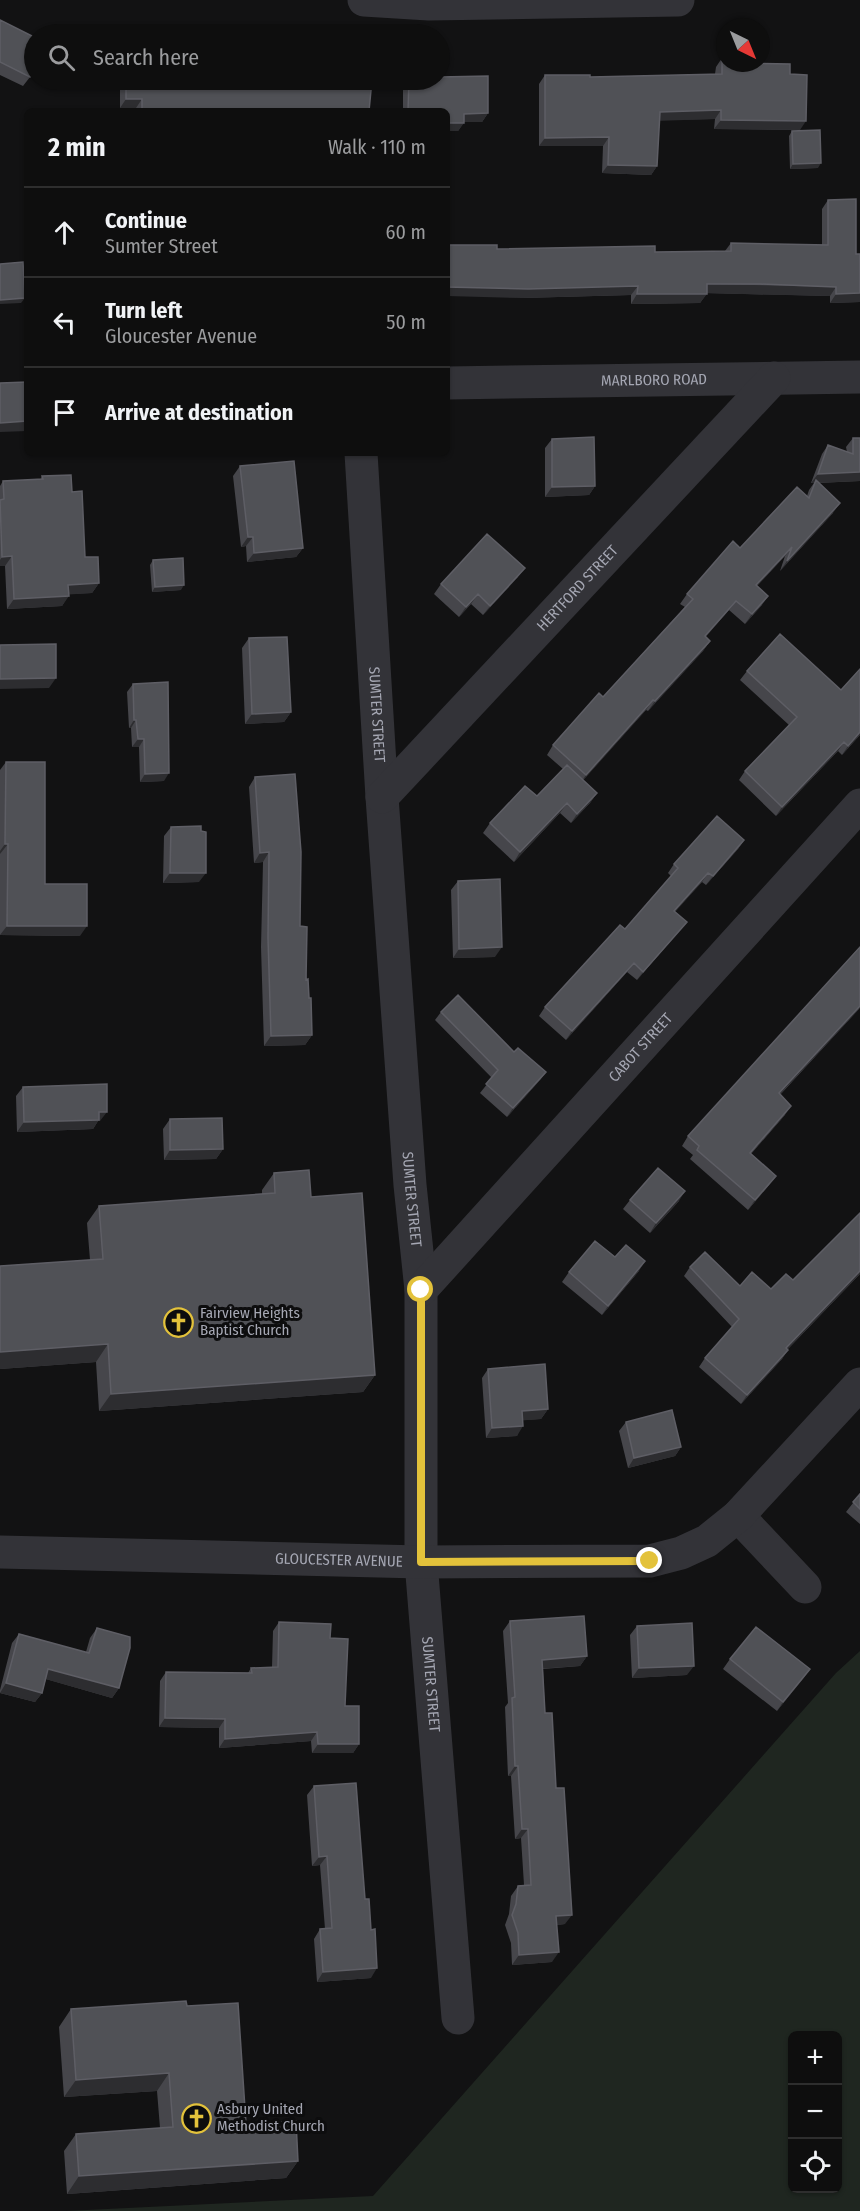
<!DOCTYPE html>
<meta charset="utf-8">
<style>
:root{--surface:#0e0e0e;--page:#1c1c1c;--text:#f1f3f6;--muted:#9b9c9e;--line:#2e2e2e}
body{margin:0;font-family:"Fira Sans Condensed",sans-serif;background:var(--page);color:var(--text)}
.controls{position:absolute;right:18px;bottom:18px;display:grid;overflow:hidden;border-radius:9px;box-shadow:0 2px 4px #0004}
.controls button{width:54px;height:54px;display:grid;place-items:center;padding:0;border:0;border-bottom:2px solid var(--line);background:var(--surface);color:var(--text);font:30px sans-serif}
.compass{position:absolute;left:716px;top:18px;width:54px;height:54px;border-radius:50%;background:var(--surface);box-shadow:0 2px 4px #0004;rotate:137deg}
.stop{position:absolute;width:18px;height:18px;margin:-14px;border:4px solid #e3c23b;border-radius:50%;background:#fff}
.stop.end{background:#e3c23b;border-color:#fff;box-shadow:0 2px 6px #0008}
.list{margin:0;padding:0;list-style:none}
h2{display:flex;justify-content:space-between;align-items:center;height:78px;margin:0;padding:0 24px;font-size:26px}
h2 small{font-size:20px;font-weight:400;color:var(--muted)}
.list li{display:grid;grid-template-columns:39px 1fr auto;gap:18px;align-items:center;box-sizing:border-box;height:90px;padding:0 24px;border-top:2px solid var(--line)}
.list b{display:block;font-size:22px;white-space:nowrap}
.list p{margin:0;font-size:20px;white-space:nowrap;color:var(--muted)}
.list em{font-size:20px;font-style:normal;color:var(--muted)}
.icon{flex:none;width:33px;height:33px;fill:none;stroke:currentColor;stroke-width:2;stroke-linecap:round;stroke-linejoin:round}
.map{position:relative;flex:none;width:860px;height:2211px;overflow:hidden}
.search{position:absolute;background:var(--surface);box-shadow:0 2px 4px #0004;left:24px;top:24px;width:426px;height:66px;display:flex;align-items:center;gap:15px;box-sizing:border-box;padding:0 21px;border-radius:33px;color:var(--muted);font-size:22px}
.panel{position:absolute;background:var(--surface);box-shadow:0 2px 4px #0004;left:24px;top:108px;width:426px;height:348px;border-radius:9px}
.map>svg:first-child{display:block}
.green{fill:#1f2620;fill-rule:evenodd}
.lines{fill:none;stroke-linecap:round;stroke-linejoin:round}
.street{stroke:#333338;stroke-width:33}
.wall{fill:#46464b}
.shaded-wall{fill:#2d2d30}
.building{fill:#505156;stroke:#5e5e65;stroke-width:1.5}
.route{stroke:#e3c23b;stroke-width:8}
.labels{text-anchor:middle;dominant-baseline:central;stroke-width:6;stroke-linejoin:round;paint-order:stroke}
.street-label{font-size:15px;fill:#a5a7b3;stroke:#0d0d0e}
.poi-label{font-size:15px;fill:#a5a7b3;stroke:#0d0d0e;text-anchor:start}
</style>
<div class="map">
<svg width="860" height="2211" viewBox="0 0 860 2211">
<rect width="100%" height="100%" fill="#121213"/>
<path class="green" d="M 860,1651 L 860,2211 L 66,2211 L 373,2196 L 836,1673 ZM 792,2036 L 838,2036 L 838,2188 L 792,2188 Z"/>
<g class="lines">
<g class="street">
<path d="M 364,0 L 429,4 L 678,0"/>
<path id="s1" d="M 447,383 L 860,377"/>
<path id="s2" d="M 361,453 L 382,797 L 410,1185 L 421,1290 L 421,1562 L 458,2018"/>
<path id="s3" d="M 382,797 L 774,378"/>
<path id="s4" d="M 421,1290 L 860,805"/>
<path d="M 738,1516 L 805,1587"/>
<path id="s5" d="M 0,1552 L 421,1562 L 650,1561 L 681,1553 L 707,1541 L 738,1516 L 860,1384"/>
</g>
</g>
<path class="wall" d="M 0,20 L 30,77 L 23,86 L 0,75 Z
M 722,58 L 790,74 L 800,130 L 714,129 L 715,119 L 659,120 L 657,166 L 651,175 L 602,173 L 603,146 L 539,146 L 539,84 L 545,75 L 590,77 L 715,74 L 716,67 Z
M 122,80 L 372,80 L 369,111 L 136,111 L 136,108 L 120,108 L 120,82 Z
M 407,80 L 440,80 L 488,113 L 482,122 L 464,122 L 458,131 L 447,131 L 447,111 L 403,111 L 403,85 Z
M 792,131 L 818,168 L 790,169 L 789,136 Z
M 828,200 L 856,254 L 860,254 L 860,302 L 830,303 L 830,296 L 707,293 L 700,303 L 631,304 L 631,295 L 522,298 L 497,249 L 655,252 L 725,251 L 731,243 L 822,245 L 822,209 Z
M 853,438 L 860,481 L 818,483 L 833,513 L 780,571 L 785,556 L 757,586 L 762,605 L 745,624 L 729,610 L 705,637 L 710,641 L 703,651 L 648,711 L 646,710 L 583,780 L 597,793 L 590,803 L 571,823 L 560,813 L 514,862 L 483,833 L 490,823 L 537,796 L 563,769 L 547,755 L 553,745 L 603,697 L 685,607 L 680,604 L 687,594 L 740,548 L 807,496 L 809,490 L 814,483 L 811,483 L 822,454 L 828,445 L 847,452 L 846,447 Z
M 552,439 L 595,486 L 589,495 L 545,497 L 545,448 Z
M 240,466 L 303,548 L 296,557 L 247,562 L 246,546 L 241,547 L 233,476 Z
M 42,476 L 72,492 L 85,557 L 99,583 L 92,593 L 69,594 L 62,606 L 7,609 L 5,566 L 0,566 L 0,486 L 3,481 L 40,480 Z
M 153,560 L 181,590 L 152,592 L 150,565 Z
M 518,577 L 483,615 L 471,604 L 459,617 L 434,594 L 441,584 Z
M 249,638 L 291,712 L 284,722 L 245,724 L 242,648 Z
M 860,669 L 860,735 L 842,755 L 838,751 L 776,816 L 739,780 L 745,771 L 789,725 L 740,680 L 747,671 L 841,690 Z
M 133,684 L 164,781 L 140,782 L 139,747 L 132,747 L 131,728 L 129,728 L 127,692 Z
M 6,762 L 45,884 L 80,936 L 0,935 L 0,770 Z
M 255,777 L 300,926 L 309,998 L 312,1035 L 305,1045 L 264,1046 L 261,947 L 263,862 L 254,863 L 249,787 Z
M 171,827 L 199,882 L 163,883 L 164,836 Z
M 744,840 L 738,849 L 706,885 L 702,882 L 675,911 L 680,930 L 637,980 L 627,972 L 566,1040 L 539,1016 L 545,1007 L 625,929 L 671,876 L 668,873 L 674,864 Z
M 458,881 L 495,957 L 453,958 L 451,890 Z
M 860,1008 L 780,1095 L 785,1115 L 751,1154 L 769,1185 L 748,1210 L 690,1159 L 693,1155 L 682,1146 L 688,1136 Z
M 441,1012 L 514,1052 L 546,1072 L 540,1080 L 507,1117 L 480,1093 L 492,1078 L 435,1020 Z
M 23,1087 L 100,1121 L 98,1121 L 93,1129 L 17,1132 L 16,1096 Z
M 170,1119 L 223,1149 L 216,1159 L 164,1160 L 163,1129 Z
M 274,1173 L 311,1197 L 375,1375 L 363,1392 L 99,1411 L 96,1362 L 0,1369 L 0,1266 L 90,1260 L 87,1223 L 99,1206 L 262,1194 L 262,1190 Z
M 630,1200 L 679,1201 L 650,1233 L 623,1209 Z
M 615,1257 L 639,1271 L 602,1315 L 562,1282 L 569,1272 Z
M 690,1267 L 740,1286 L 771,1289 L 793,1280 L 860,1274 L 788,1349 L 782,1359 L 741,1404 L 699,1367 L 705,1358 L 732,1327 L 684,1276 Z
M 488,1369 L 548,1409 L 541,1419 L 523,1420 L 517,1436 L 486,1438 L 482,1378 Z
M 626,1422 L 681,1447 L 675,1456 L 628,1468 L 619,1431 Z
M 860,1494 L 860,1524 L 846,1512 Z
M 510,1621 L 587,1656 L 580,1666 L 543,1669 L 545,1713 L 556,1788 L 565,1924 L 556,1925 L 552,1962 L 512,1965 L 511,1943 L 505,1925 L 509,1914 L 511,1896 L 518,1886 L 524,1885 L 521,1838 L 515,1839 L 511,1776 L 508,1776 L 505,1707 L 508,1703 L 503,1631 Z
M 279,1622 L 330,1638 L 345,1706 L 359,1744 L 353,1753 L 312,1753 L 311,1741 L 219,1748 L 219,1728 L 159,1727 L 160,1681 L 166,1672 L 248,1673 L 251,1668 L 272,1667 L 273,1631 Z
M 637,1626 L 687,1675 L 632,1678 L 630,1635 Z
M 97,1628 L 119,1688 L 112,1698 L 46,1679 L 42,1693 L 35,1702 L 0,1693 L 0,1690 L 12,1643 L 19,1634 L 86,1652 L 90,1638 Z
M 730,1659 L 810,1669 L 777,1711 L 723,1669 Z
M 314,1786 L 371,1978 L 317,1982 L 314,1939 L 320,1929 L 325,1929 L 320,1865 L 312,1866 L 307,1795 Z
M 187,2006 L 246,2124 L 298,2161 L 286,2178 L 67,2194 L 64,2151 L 76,2134 L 160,2128 L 157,2091 L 64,2097 L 59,2027 L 71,2009 Z"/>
<path class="shaded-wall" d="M 126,99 L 142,99 L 136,108 L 120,108 Z
M 721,110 L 715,119 L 654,121 L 660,112 Z
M 488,113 L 482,122 L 458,122 L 464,114 Z
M 721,120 L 806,121 L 800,130 L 714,129 Z
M 447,123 L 464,123 L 458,131 L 447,131 Z
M 609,137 L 603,146 L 539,146 L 545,138 Z
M 821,163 L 818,168 L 790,169 L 793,164 Z
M 608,165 L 657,166 L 651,175 L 602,173 Z
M 707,284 L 836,287 L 830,296 L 700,293 Z
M 638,286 L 631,295 L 522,298 L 447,296 L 447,287 Z
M 860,293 L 860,302 L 830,303 L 836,294 Z
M 637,294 L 707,294 L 700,303 L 631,304 Z
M 25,298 L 21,303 L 0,304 L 0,300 Z
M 27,421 L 27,431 L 0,432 L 0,423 Z
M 860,472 L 860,481 L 815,483 L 816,480 L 814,483 L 811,483 L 818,474 Z
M 595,486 L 589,495 L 545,497 L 552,487 Z
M 840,503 L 833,513 L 780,571 L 787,561 Z
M 248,537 L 253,537 L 246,546 L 241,547 Z
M 792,547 L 785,556 L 749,594 L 756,585 Z
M 303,548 L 296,557 L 247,562 L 254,553 Z
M 12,556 L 5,566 L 0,566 L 0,560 L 2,557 Z
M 525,568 L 518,577 L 483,615 L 490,606 Z
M 99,583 L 92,593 L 61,595 L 68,585 Z
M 184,585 L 181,590 L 152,592 L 155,587 Z
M 478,594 L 471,604 L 459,617 L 466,607 Z
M 69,596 L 62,606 L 7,609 L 14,599 Z
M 768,596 L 762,605 L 745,624 L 752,614 Z
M 736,601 L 729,610 L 698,646 L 705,636 Z
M 710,641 L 703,651 L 648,711 L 655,701 Z
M 56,678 L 49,688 L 0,689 L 0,679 Z
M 653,700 L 646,710 L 580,784 L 586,775 Z
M 291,712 L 284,722 L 245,724 L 252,714 Z
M 134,720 L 136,720 L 131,728 L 129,728 Z
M 860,732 L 860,735 L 842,755 L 848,746 Z
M 138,739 L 144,739 L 139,747 L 132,747 Z
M 844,742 L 838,751 L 776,816 L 782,807 Z
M 169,773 L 164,781 L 140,782 L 145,774 Z
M 597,793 L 590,803 L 571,823 L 577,814 Z
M 567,803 L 560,813 L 514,862 L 520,852 Z
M 744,840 L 738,849 L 706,885 L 713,876 Z
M 5,844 L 8,844 L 0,854 L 0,851 Z
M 269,852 L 263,862 L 254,863 L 260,853 Z
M 170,873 L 206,873 L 199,882 L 163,883 Z
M 708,873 L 702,882 L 668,920 L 674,911 Z
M 687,922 L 680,930 L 637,980 L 643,972 Z
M 7,926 L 87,926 L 80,936 L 0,935 Z
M 502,947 L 495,957 L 453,958 L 459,949 Z
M 634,963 L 627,972 L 566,1040 L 572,1031 Z
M 860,1006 L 860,1008 L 772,1103 L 779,1093 Z
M 312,1035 L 305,1045 L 264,1046 L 271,1036 Z
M 546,1072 L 540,1080 L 507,1117 L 513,1108 Z
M 791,1106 L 785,1115 L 743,1162 L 750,1153 Z
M 99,1112 L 107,1112 L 100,1121 L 98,1121 L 93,1129 L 17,1132 L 24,1122 Z
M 223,1149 L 216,1159 L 164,1160 L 170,1150 Z
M 776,1176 L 769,1185 L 748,1210 L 755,1200 Z
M 685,1191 L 679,1201 L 650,1233 L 656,1223 Z
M 645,1261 L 639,1271 L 602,1315 L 608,1306 Z
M 860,1271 L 860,1274 L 780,1357 L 786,1348 Z
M 108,1344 L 96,1362 L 0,1369 L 0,1352 Z
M 788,1350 L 782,1359 L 741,1404 L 747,1395 Z
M 375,1375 L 363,1392 L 99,1411 L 111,1394 Z
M 548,1409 L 541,1419 L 515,1421 L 522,1411 Z
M 523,1426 L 517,1436 L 486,1438 L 492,1428 Z
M 681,1447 L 675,1456 L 628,1468 L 634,1458 Z
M 587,1656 L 580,1666 L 536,1669 L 542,1660 Z
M 694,1666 L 687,1675 L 632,1678 L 639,1668 Z
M 48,1669 L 119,1688 L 112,1698 L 42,1678 Z
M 810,1669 L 803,1679 L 777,1711 L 783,1702 Z
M 6,1683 L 42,1693 L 35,1702 L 0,1693 Z
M 165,1718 L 225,1719 L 219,1728 L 159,1727 Z
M 317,1732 L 311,1741 L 219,1748 L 225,1739 Z
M 318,1744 L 359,1744 L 353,1753 L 312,1753 Z
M 515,1766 L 518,1766 L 511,1776 L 508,1776 Z
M 522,1829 L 528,1829 L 521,1838 L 515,1839 Z
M 327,1856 L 320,1865 L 312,1866 L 319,1857 Z
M 572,1915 L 565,1924 L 549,1926 L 556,1916 Z
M 559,1952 L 552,1962 L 512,1965 L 519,1955 Z
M 377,1968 L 371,1978 L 317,1982 L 323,1972 Z
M 169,2073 L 157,2091 L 64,2097 L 76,2080 Z
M 298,2161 L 286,2178 L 67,2194 L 79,2176 Z"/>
<path class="building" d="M 0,20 L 34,37 L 34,67 L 30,77 L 0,62 Z
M 722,58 L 725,58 L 725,63 L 790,64 L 790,74 L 807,75 L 806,121 L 721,120 L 721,110 L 660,112 L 657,166 L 608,165 L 609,137 L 545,138 L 545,75 L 590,75 L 590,77 L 722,74 Z
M 488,76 L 488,113 L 464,114 L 464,123 L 447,123 L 447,111 L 408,111 L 409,80 L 440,80 L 440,77 Z
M 126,80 L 372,80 L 369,111 L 142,111 L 142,99 L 126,99 Z
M 820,130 L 821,163 L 793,164 L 792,131 Z
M 856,199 L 856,254 L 860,254 L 860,293 L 836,294 L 836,287 L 760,284 L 707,284 L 707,294 L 637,294 L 638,286 L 528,289 L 447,287 L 447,245 L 497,245 L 497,249 L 655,246 L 655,252 L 731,251 L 731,243 L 828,245 L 828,200 Z
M 23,262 L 25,298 L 0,300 L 0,264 Z
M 27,382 L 27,421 L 0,423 L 0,383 Z
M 594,437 L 595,486 L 552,487 L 552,439 Z
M 853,438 L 860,438 L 860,472 L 818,474 L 828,445 L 853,454 Z
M 294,461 L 303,548 L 254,553 L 253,537 L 248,537 L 240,466 Z
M 71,475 L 72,492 L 82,491 L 85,557 L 98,557 L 99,583 L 68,585 L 69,596 L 14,599 L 12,556 L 2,557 L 0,500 L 4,499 L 3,481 L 43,479 L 42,476 Z
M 816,480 L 840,503 L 787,561 L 792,547 L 756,585 L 768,596 L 752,614 L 736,601 L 705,636 L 710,641 L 655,701 L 653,700 L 586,775 L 553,745 L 599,693 L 603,697 L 693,599 L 687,594 L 733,541 L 740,548 L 797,487 L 809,498 Z
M 487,534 L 525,568 L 490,606 L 478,594 L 466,607 L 441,584 Z
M 183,558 L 184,585 L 155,587 L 153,560 Z
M 780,634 L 841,690 L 860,669 L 860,732 L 848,746 L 844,742 L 782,807 L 745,771 L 797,717 L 747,671 Z
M 287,637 L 291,712 L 252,714 L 249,638 Z
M 56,644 L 56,678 L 0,679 L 0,645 Z
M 168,682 L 169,773 L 145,774 L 144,739 L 138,739 L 136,720 L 134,720 L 133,684 Z
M 6,762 L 45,762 L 45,884 L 87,884 L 87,926 L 7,926 L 8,844 L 5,844 Z
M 567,765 L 597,793 L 577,814 L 567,803 L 520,852 L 490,823 L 525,786 L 537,796 Z
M 295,774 L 301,852 L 300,926 L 307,927 L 306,980 L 308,979 L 309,998 L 311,998 L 312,1035 L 271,1036 L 268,938 L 269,852 L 260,853 L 255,777 Z
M 717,816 L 744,840 L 713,876 L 708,873 L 674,911 L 687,922 L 643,972 L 634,963 L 572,1031 L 545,1007 L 620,925 L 625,929 L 678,868 L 674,864 Z
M 201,826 L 201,831 L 206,832 L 206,873 L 170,873 L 171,827 Z
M 500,879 L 502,947 L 459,949 L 458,881 Z
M 860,947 L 860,1006 L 779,1093 L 791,1106 L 750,1153 L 776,1176 L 755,1200 L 697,1150 L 699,1146 L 688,1136 Z
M 458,995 L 514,1052 L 518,1048 L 546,1072 L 513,1108 L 486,1084 L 498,1070 L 441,1012 Z
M 107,1084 L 107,1112 L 99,1112 L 99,1120 L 24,1122 L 23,1087 Z
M 222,1118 L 223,1149 L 170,1150 L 170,1119 Z
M 658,1168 L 685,1191 L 656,1223 L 630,1200 Z
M 309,1170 L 311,1197 L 362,1193 L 375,1375 L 111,1394 L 108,1344 L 0,1352 L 0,1266 L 103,1259 L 99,1206 L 275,1193 L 274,1173 Z
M 860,1213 L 860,1271 L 786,1348 L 788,1350 L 747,1395 L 705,1358 L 739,1319 L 690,1267 L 705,1252 L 740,1286 L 752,1272 L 771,1289 L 786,1274 L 793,1280 Z
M 595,1241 L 615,1257 L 626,1245 L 645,1261 L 608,1306 L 569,1272 Z
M 545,1364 L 548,1409 L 522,1411 L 523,1426 L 492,1428 L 488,1369 Z
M 672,1410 L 681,1447 L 634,1458 L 626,1422 Z
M 860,1494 L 860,1509 L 853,1502 Z
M 584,1616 L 587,1656 L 542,1660 L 545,1713 L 552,1713 L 556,1788 L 564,1788 L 572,1915 L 556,1916 L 559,1952 L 519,1955 L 518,1933 L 512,1915 L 516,1904 L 518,1886 L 531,1885 L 528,1829 L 522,1829 L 518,1766 L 515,1766 L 512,1698 L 515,1697 L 510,1621 Z
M 279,1622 L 331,1624 L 330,1638 L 348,1639 L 345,1706 L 359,1706 L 359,1744 L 318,1744 L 317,1732 L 225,1739 L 225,1719 L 165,1718 L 166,1672 L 252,1673 L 251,1668 L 278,1667 Z
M 692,1623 L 694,1666 L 639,1668 L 637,1626 Z
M 756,1627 L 810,1669 L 783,1702 L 730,1659 Z
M 97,1628 L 130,1637 L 130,1648 L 119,1688 L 48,1669 L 42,1693 L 6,1683 L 19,1634 L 89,1653 Z
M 356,1783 L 365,1899 L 369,1899 L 371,1930 L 375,1929 L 377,1968 L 323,1972 L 320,1929 L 332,1928 L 327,1856 L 319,1857 L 314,1786 Z
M 186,2001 L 187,2006 L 238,2003 L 246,2124 L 296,2121 L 298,2161 L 79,2176 L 76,2134 L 173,2127 L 169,2073 L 76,2080 L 71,2009 Z"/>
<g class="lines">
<path class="route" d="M 421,1290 L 421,1562 L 650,1561"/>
</g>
<defs>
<symbol id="church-ring" viewBox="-11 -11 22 22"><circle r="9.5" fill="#0d0d0e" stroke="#e3c23b" stroke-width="1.5"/><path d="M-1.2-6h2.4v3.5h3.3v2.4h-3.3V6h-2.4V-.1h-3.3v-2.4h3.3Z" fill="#e3c23b"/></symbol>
</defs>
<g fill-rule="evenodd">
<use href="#church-ring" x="162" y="1306" width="33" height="33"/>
<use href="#church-ring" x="180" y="2102" width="33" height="33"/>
</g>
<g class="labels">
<g class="street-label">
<text stroke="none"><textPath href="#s1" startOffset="207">MARLBORO ROAD</textPath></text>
<text stroke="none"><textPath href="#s3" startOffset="286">HERTFORD STREET</textPath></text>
<text stroke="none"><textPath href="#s2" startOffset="262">SUMTER STREET</textPath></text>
<text stroke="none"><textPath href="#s4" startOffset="327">CABOT STREET</textPath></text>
<text stroke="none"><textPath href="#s2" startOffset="748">SUMTER STREET</textPath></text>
<text stroke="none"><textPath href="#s5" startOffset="339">GLOUCESTER AVENUE</textPath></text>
<text stroke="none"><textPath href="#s2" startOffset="1234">SUMTER STREET</textPath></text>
</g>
<g class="poi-label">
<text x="200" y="1313">Fairview Heights<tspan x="200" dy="17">Baptist Church</tspan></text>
<text x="217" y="2109">Asbury United<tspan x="217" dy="17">Methodist Church</tspan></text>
</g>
</g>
</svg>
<div class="controls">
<button>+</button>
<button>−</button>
<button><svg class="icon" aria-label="locate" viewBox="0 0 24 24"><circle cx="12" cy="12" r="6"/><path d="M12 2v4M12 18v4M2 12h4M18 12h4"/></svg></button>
</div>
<svg class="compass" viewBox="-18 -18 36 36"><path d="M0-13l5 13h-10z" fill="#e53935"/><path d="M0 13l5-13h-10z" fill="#9b9c9e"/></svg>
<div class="stop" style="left:421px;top:1290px"></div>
<div class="stop end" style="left:650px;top:1561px"></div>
<div class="search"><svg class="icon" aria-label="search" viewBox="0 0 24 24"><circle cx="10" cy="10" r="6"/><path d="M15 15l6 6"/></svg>Search here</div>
<section class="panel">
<h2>2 min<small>Walk · 110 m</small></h2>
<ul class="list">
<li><svg class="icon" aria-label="ahead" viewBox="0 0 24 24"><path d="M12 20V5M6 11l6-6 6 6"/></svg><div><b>Continue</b><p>Sumter Street</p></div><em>60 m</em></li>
<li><svg class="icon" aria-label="left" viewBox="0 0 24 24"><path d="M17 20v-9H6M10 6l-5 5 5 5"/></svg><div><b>Turn left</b><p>Gloucester Avenue</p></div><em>50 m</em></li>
<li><svg class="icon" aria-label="arrive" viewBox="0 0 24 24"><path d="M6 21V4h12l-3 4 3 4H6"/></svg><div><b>Arrive at destination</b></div></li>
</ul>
</section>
</div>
